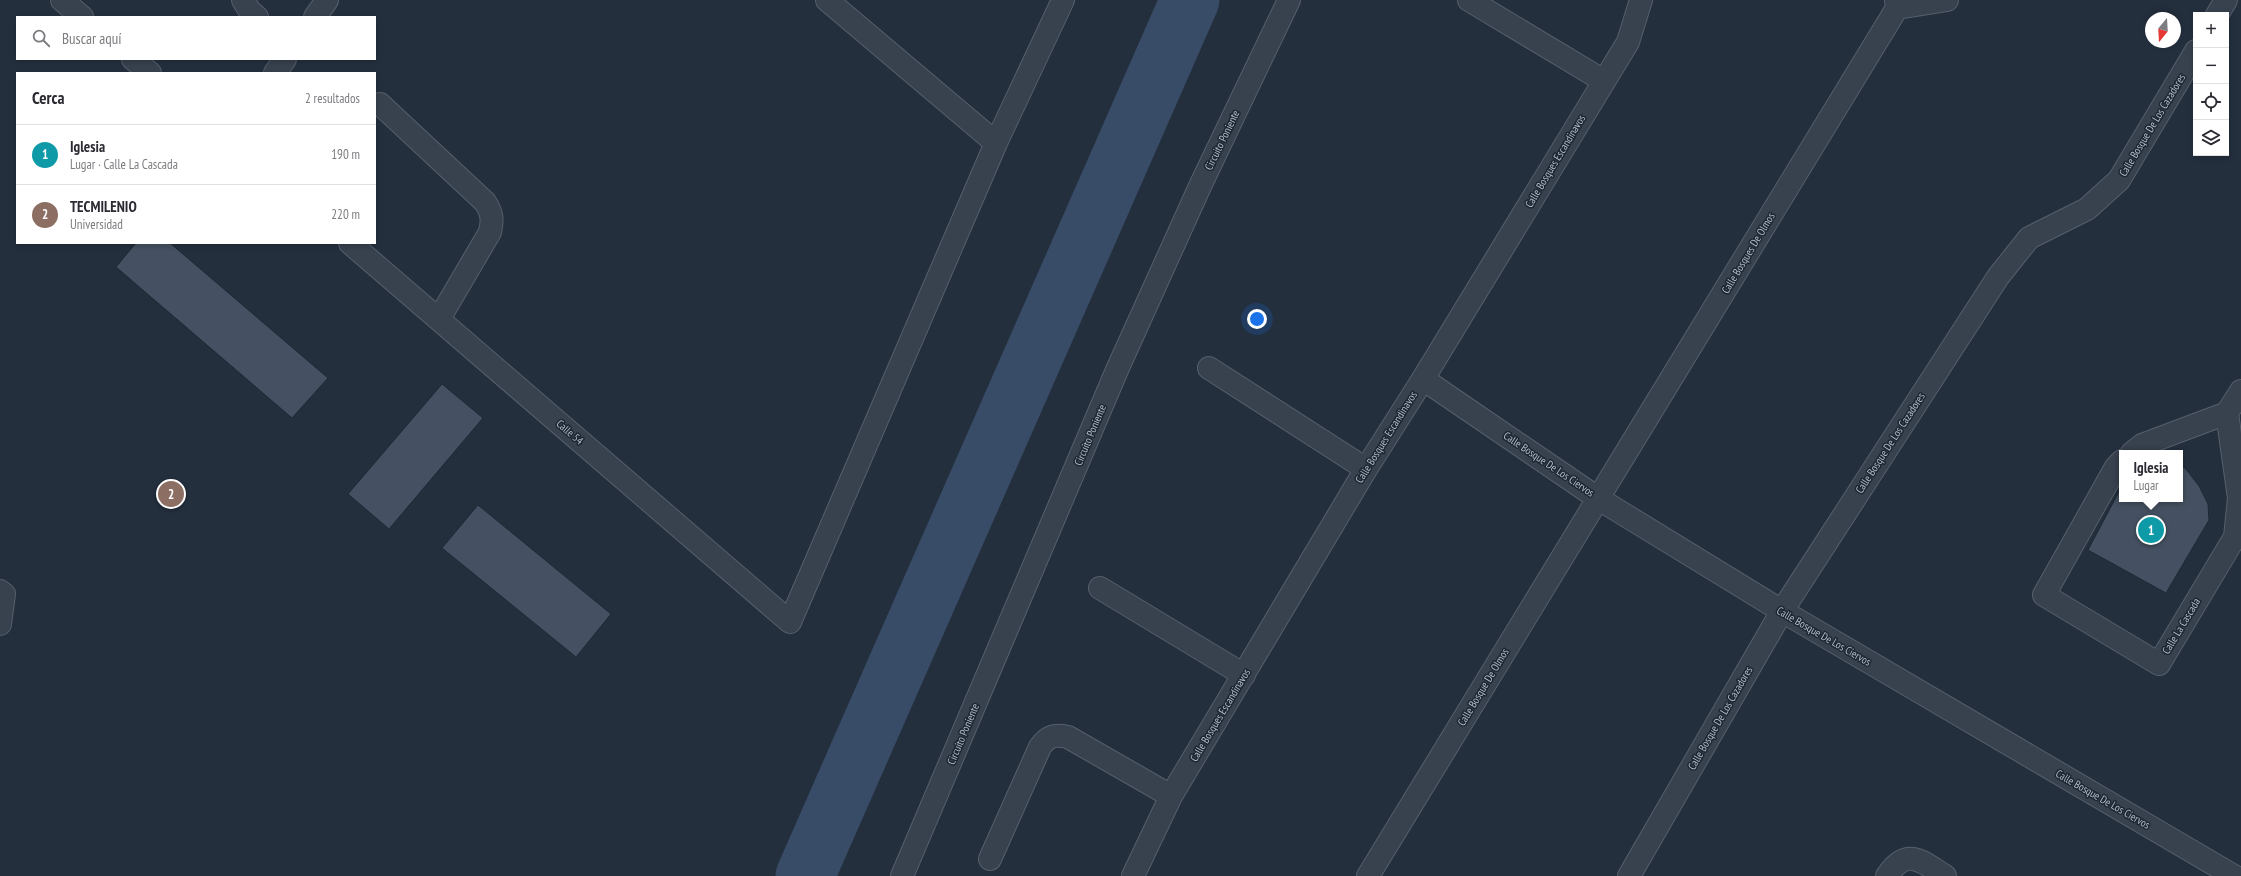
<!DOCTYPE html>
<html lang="es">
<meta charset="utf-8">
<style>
:root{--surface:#fff;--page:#f7f7f7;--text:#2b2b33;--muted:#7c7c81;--line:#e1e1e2;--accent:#0f766e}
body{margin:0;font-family:"PT Sans Narrow",sans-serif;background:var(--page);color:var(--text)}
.controls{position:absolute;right:12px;top:12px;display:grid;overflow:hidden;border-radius:0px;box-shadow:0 2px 6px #0003}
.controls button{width:36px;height:36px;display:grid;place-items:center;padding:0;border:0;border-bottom:1px solid var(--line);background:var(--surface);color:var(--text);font:20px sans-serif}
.compass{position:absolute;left:2145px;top:12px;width:36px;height:36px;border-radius:50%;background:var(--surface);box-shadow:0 2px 6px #0003;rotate:198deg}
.you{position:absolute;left:1257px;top:319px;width:14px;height:14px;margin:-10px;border:3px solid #fff;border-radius:50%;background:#1a73e8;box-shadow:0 0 0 6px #1a73e833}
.badge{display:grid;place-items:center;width:26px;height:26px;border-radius:50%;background:var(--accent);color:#fff;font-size:13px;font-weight:700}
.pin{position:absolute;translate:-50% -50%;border:2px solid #fff;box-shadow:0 1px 4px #0006}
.popup{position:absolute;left:2119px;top:450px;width:64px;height:52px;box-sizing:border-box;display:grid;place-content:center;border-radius:0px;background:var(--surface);filter:drop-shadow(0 1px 3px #0005);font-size:13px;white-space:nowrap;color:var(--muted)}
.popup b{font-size:15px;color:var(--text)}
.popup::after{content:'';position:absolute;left:50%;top:100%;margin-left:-8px;border:8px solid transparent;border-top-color:var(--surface)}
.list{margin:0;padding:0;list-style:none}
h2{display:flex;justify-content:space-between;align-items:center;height:52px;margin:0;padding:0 16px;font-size:17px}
h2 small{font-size:13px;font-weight:400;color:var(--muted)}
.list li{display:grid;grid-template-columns:26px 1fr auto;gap:12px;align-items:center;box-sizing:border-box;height:60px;padding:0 16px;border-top:1px solid var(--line)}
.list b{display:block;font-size:15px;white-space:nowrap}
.list p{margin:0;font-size:13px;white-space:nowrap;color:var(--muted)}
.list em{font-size:13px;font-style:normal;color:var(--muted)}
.icon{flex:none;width:22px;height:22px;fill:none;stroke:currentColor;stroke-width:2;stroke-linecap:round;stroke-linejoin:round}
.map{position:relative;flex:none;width:2241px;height:876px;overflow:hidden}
.search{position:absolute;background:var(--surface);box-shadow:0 2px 6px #0003;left:16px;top:16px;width:360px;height:44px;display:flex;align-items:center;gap:10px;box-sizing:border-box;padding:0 14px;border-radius:0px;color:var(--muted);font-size:15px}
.panel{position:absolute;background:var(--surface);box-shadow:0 2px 6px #0003;left:16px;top:72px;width:360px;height:172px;border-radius:0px}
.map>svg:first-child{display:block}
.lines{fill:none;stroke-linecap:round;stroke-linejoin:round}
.river{stroke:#394c67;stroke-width:59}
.building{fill:#455162;stroke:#1f2835}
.minor-casing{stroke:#565f6c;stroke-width:24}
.minor{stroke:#38414e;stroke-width:22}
.labels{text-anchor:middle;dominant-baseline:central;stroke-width:3;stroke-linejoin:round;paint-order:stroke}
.street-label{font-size:11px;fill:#b4bcc9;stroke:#1d2633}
</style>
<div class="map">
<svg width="2241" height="876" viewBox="0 0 2241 876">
<rect width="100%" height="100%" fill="#242f3e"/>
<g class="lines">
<path class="river" d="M 805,876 L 1190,0"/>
</g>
<path class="building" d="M 136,243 L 170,243 L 328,378 L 292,418 L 116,267 Z
M 442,384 L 483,418 L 389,529 L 348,494 Z
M 2180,466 L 2185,468 L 2199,486 L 2208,504 L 2209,520 L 2166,593 L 2088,550 L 2122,486 L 2122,499 L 2180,499 Z
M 478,505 L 611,614 L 576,657 L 442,548 Z"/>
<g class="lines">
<defs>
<path id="minor" d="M 62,0 L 82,17
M 243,0 L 250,11 L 257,17
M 827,0 L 996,143
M 1469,0 L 1604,81
M 1897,8 L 1947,0
M 2217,15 L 2226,0
M 315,17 L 327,0
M 133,59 L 150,73
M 275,73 L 285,59
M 380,104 L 485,202 C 492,213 493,219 490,232 L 439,319
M 350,243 L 790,622 L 996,143 L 1063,0
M 1209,368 L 1366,469
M 1423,379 L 1599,499 L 1782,611 L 2234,876
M 2227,413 L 2241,391
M 2132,453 L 2142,445 L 2227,413
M 2122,461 L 2116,467 L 2044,595 L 2159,664 L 2235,537 L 2239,498 L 2227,413
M 1100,588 L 1244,675
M 0,591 L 4,594 L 0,624
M 990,859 L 1040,747 C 1048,736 1054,734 1068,737 L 1171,796
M 902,876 L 1117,370 L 1201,184 L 1289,0
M 1133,876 L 1171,796 L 1366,469 L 1423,379 L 1628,42 L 1641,0
M 1368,876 L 1897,8 L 1896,0
M 1629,876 L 1782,611 L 1998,277 L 2029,238 L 2087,209 L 2119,180 L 2196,51
M 1887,876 C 1907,846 1921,861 1945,876"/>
</defs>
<use href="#minor" class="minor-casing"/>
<use href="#minor" class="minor"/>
</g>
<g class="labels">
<g class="street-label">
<text transform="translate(2152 125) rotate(-59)">Calle Bosque De Los Cazadores</text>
<text transform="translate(1222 140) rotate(-64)">Circuito Poniente</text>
<text transform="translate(1555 161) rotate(-59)">Calle Bosques Escandinavos</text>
<text transform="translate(1748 253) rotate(-59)">Calle Bosques De Olmos</text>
<text transform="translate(570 432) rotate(41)">Calle 54</text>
<text transform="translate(1090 435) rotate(-67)">Circuito Poniente</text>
<text transform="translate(1386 437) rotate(-58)">Calle Bosques Escandinavos</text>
<text transform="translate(1890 443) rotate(-57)">Calle Bosque De Los Cazadores</text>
<text transform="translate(1549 464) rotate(34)">Calle Bosque De Los Ciervos</text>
<text transform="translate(2181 626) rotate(-59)">Calle La Cascada</text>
<text transform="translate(1824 636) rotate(30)">Calle Bosque De Los Ciervos</text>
<text transform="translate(1483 687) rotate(-59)">Calle Bosque De Olmos</text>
<text transform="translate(1220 715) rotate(-59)">Calle Bosques Escandinavos</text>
<text transform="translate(1720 718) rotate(-60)">Calle Bosque De Los Cazadores</text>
<text transform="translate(963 734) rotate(-67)">Circuito Poniente</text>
<text transform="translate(2103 799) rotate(30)">Calle Bosque De Los Ciervos</text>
</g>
</g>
</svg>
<div class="controls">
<button>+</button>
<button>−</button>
<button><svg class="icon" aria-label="locate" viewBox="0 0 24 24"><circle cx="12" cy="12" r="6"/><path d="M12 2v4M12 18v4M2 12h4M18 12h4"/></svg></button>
<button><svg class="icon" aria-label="layers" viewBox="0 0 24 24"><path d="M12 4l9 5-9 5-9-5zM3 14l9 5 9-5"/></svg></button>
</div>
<svg class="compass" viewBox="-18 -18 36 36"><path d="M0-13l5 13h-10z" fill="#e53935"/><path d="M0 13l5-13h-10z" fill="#7c7c81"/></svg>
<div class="you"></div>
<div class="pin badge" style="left:2151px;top:530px;background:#0f9aa8">1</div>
<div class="popup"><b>Iglesia</b>Lugar</div>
<div class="pin badge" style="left:171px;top:494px;background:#8d6e63">2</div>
<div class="search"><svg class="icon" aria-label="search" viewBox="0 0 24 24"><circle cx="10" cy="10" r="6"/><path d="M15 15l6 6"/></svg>Buscar aquí</div>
<section class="panel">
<h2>Cerca<small>2 resultados</small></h2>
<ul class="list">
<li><span class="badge" style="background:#0f9aa8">1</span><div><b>Iglesia</b><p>Lugar · Calle La Cascada</p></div><em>190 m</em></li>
<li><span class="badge" style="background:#8d6e63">2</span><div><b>TECMILENIO</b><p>Universidad</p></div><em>220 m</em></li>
</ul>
</section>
</div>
